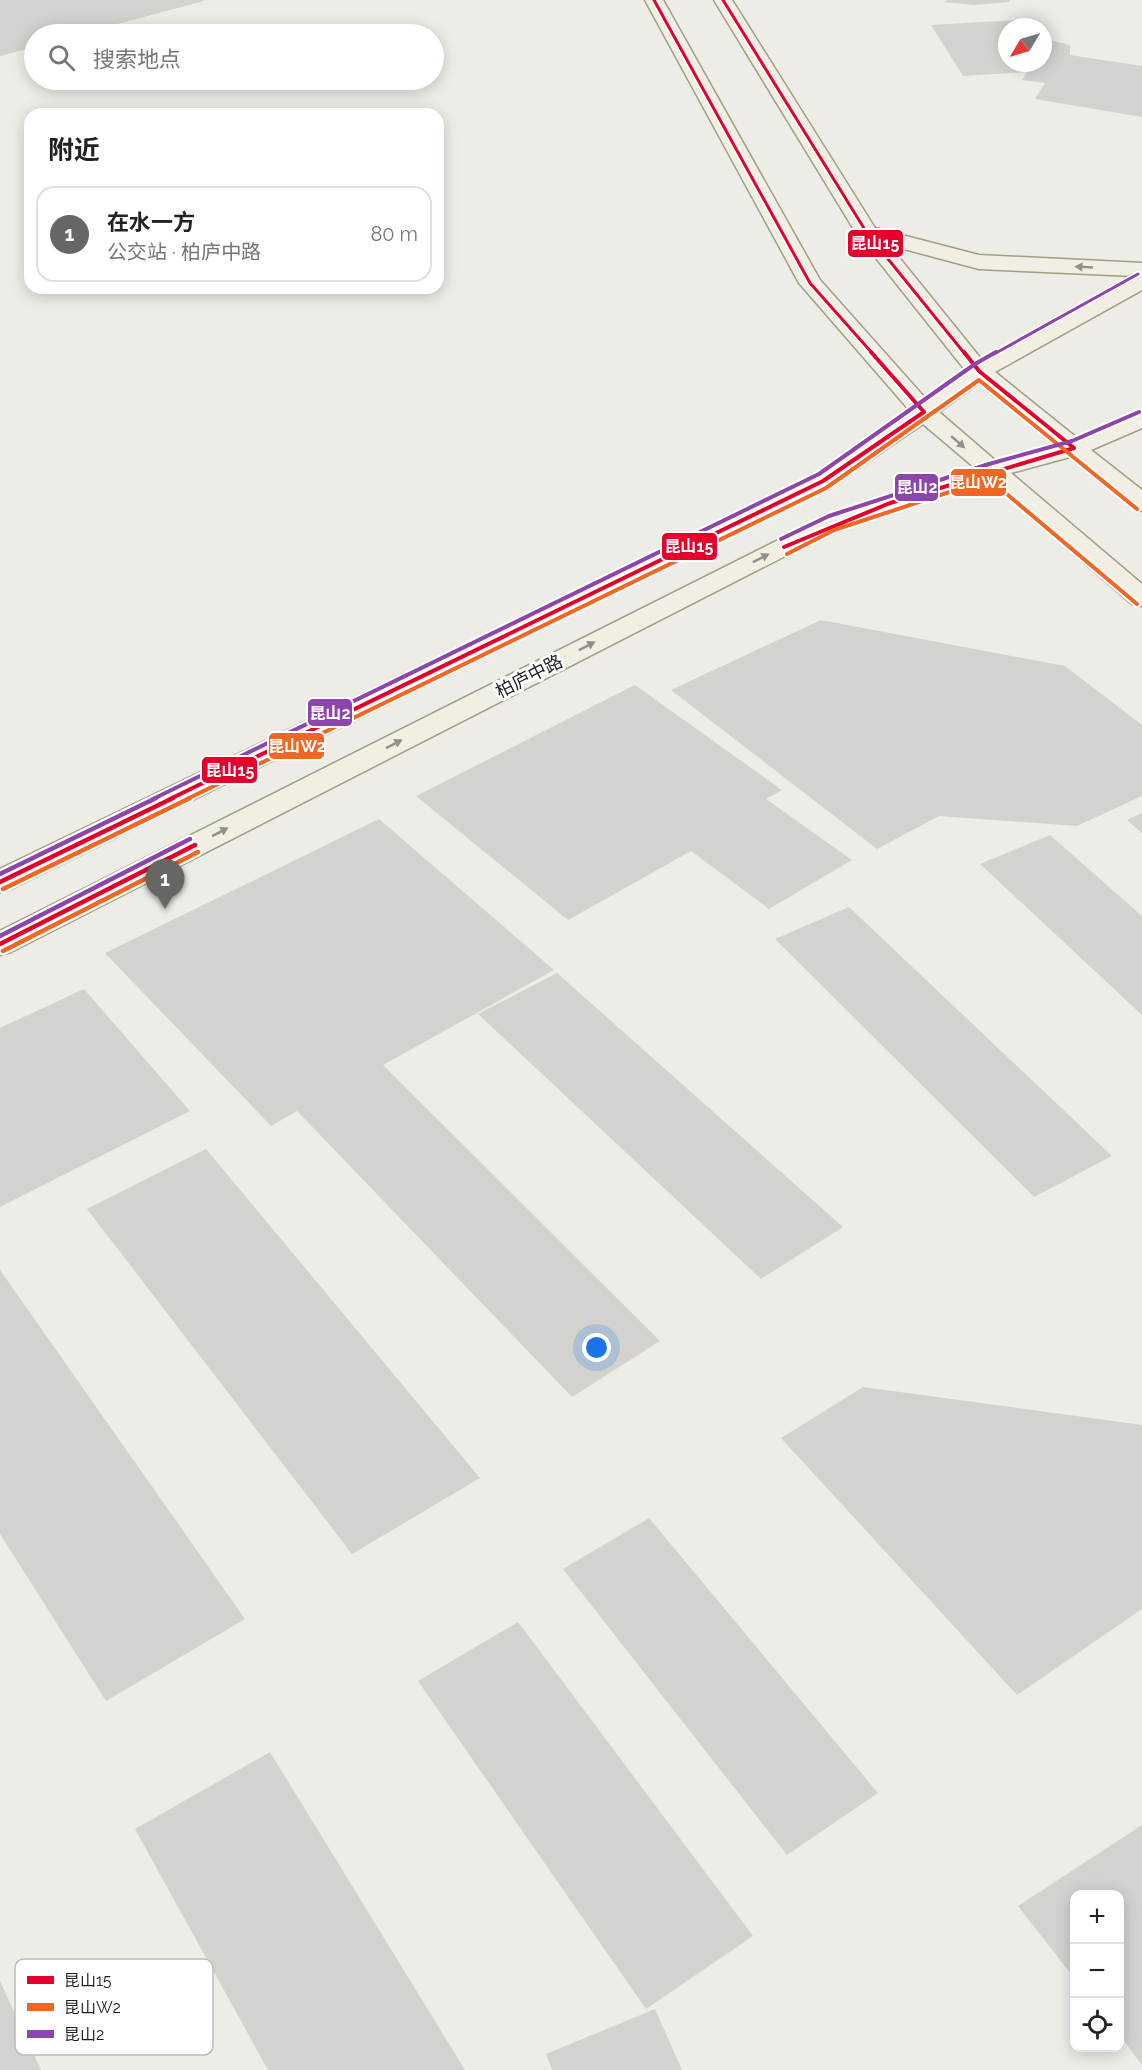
<!DOCTYPE html>
<html lang="zh">
<meta charset="utf-8">
<style>
:root{--surface:#fff;--page:#f6f6f6;--text:#222;--muted:#767676;--line:#e0e0e0;--accent:#666664}
body{margin:0;font-family:Raleway,"Noto Sans SC",sans-serif;background:var(--page);color:var(--text)}
.controls{position:absolute;right:18px;bottom:18px;display:grid;overflow:hidden;border-radius:12px;box-shadow:0 3px 15px #0003}
.controls button{width:54px;height:54px;display:grid;place-items:center;padding:0;border:0;border-bottom:2px solid var(--line);background:var(--surface);color:var(--text);font:30px sans-serif}
.compass{position:absolute;left:998px;top:18px;width:54px;height:54px;border-radius:50%;background:var(--surface);box-shadow:0 3px 15px #0003;rotate:232deg}
.you{position:absolute;left:597px;top:1348px;width:21px;height:21px;margin:-15px;border:4px solid #fff;border-radius:50%;background:#1a73e8;box-shadow:0 0 0 9px #1a73e833}
.badge{display:grid;place-items:center;width:39px;height:39px;border-radius:50%;background:var(--accent);color:#fff;font-size:20px;font-weight:700}
.pin{position:absolute;translate:-50% -50px;filter:drop-shadow(0 2px 3px #0008)}
.pin::after{content:'';position:absolute;top:32px;width:21px;height:18px;background:inherit;clip-path:polygon(0 0,100% 0,50% 100%)}
.list{margin:0;padding:0;list-style:none}
h2{display:flex;justify-content:space-between;align-items:center;height:78px;margin:0;padding:0 24px;font-size:26px}
h2 small{font-size:20px;font-weight:400;color:var(--muted)}
.list li{display:grid;grid-template-columns:39px 1fr auto;gap:18px;align-items:center;box-sizing:border-box;height:96px;margin:0 12px 12px;padding:0 12px;border:2px solid var(--line);border-radius:18px}
.list b{display:block;font-size:22px;white-space:nowrap}
.list p{margin:0;font-size:20px;white-space:nowrap;color:var(--muted)}
.list em{font-size:20px;font-style:normal;color:var(--muted)}
.icon{flex:none;width:33px;height:33px;fill:none;stroke:currentColor;stroke-width:2;stroke-linecap:round;stroke-linejoin:round}
.map{position:relative;flex:none;width:1142px;height:2070px;overflow:hidden}
.search{position:absolute;background:var(--surface);box-shadow:0 3px 15px #0003;left:24px;top:24px;width:420px;height:66px;display:flex;align-items:center;gap:15px;box-sizing:border-box;padding:0 21px;border-radius:33px;color:var(--muted);font-size:22px}
.panel{position:absolute;background:var(--surface);box-shadow:0 3px 15px #0003;left:24px;top:108px;width:420px;height:186px;border-radius:18px}
.map>svg:first-child{display:block}
.building{fill:#d3d2ce}
.lines{fill:none;stroke-linecap:round;stroke-linejoin:round}
.major-casing{stroke:#a39e83;stroke-width:3}
.major{fill:#f1eee4;fill-rule:evenodd}
.bus-1-far2-casing{stroke:#fff;stroke-width:6}
.bus-1-far1-casing{stroke:#fff;stroke-width:8}
.bus-1-casing{stroke:#fff;stroke-width:9}
.bus-2-far1-casing{stroke:#fff;stroke-width:8}
.bus-2-casing{stroke:#fff;stroke-width:9}
.bus-3-far2-casing{stroke:#fff;stroke-width:6}
.bus-3-far1-casing{stroke:#fff;stroke-width:8}
.bus-3-casing{stroke:#fff;stroke-width:9}
.bus-1-far2{stroke:#e4002b;stroke-width:3}
.bus-1-far1{stroke:#e4002b;stroke-width:4}
.bus-1{stroke:#e4002b;stroke-width:4.5}
.bus-2-far1{stroke:#f26522;stroke-width:4}
.bus-2{stroke:#f26522;stroke-width:4.5}
.bus-3-far2{stroke:#8e44ad;stroke-width:3}
.bus-3-far1{stroke:#8e44ad;stroke-width:4}
.bus-3{stroke:#8e44ad;stroke-width:4.5}
.oneway{fill:#92908b}
.labels{text-anchor:middle;dominant-baseline:central;stroke-width:6;stroke-linejoin:round;paint-order:stroke}
.street-label{font-size:18px;fill:#1e1e1e;stroke:#fff}
.key{fill:#fff;stroke:#bcbcbc;stroke-width:1.5}
.key-label{font-size:16px;fill:#1e1e1e}
.line-badge{stroke:#fff;stroke-width:2}
.badge-label{font-size:16px;text-anchor:middle;font-weight:bold;fill:#fff}
</style>
<div class="map">
<svg width="1142" height="2070" viewBox="0 0 1142 2070">
<rect width="100%" height="100%" fill="#edece7"/>
<path class="building" d="M 0,0 L 204,0 L 204,1 L 80,34 L 34,34 L 34,47 L 0,56 Z
M 948,0 L 1010,0 L 1010,2 L 974,5 L 943,2 Z
M 1034,19 L 1040,27 L 1007,27 L 1007,63 L 1043,63 L 1043,32 L 1049,40 L 1070,45 L 1070,55 L 1142,66 L 1142,117 L 1035,99 L 1045,83 L 1022,80 L 1027,72 L 963,76 L 931,25 Z
M 821,620 L 1065,666 L 1142,725 L 1142,796 L 1077,826 L 939,816 L 877,849 L 671,690 Z
M 635,685 L 782,790 L 766,799 L 852,860 L 769,909 L 691,851 L 568,920 L 416,796 Z
M 1142,813 L 1142,833 L 1127,820 Z
M 379,819 L 554,970 L 383,1065 L 660,1341 L 572,1397 L 297,1111 L 271,1126 L 105,953 Z
M 1050,835 L 1142,916 L 1142,1015 L 980,864 Z
M 849,907 L 1112,1156 L 1034,1197 L 775,939 Z
M 557,973 L 843,1227 L 761,1279 L 478,1014 Z
M 84,989 L 190,1111 L 0,1207 L 0,1028 Z
M 206,1149 L 480,1478 L 352,1554 L 87,1209 Z
M 0,1270 L 245,1619 L 106,1701 L 0,1534 Z
M 863,1387 L 1142,1425 L 1142,1609 L 1017,1695 L 781,1438 Z
M 649,1518 L 878,1793 L 787,1855 L 563,1569 Z
M 518,1622 L 753,1936 L 646,2009 L 418,1681 Z
M 270,1752 L 465,2070 L 268,2070 L 135,1829 Z
M 1142,1825 L 1142,2065 L 1120,2036 L 1120,1894 L 1074,1894 L 1074,1978 L 1018,1906 Z
M 0,1981 L 41,2070 L 0,2070 Z
M 655,2009 L 682,2070 L 552,2070 L 546,2054 Z"/>
<g class="lines">
<defs>
<path id="major" d="M 645,0 L 663,0 L 820,280 L 926,399 L 965,370 L 856,233 L 714,0 L 732,0 L 875,228 L 979,255 L 1142,263 L 1142,290 L 995,372 L 1077,438 L 1142,412 L 1142,428 L 1091,450 L 1142,490 L 1142,511 L 1133,508 L 1070,457 L 1011,473 L 1142,584 L 1142,606 L 1132,604 L 989,480 L 840,528 L 11,952 L 0,955 L 0,931 L 822,518 L 975,468 L 923,424 L 832,486 L 11,889 L 0,892 L 0,869 L 814,476 L 910,411 L 799,283 ZM 889,245 L 979,269 L 1134,276 L 982,360 ZM 979,383 L 1056,445 L 997,462 L 939,412 Z"/>
</defs>
<use href="#major" class="major-casing"/>
<use href="#major" class="major"/>
<defs>
<path id="bus-1-far2" d="M 654,0 L 810,283 L 873,354
M 723,0 L 867,233 L 965,354"/>
<path id="bus-1-far1" d="M 964,352 L 979,371 L 1074,448
M 784,547 L 890,503 L 1074,448
M 170,799 L 823,481 L 924,412 L 871,352"/>
<path id="bus-1" d="M 0,882 L 173,798
M 0,944 L 195,845"/>
<path id="bus-2-far1" d="M 787,554 L 834,530 L 989,479 L 1137,604
M 187,799 L 826,488 L 979,380 L 1137,509"/>
<path id="bus-2" d="M 3,889 L 190,798
M 3,951 L 198,852"/>
<path id="bus-3-far2" d="M 994,354 L 1138,274"/>
<path id="bus-3-far1" d="M 781,539 L 829,516 L 989,464 L 1072,441 L 1139,412
M 153,799 L 819,474 L 975,364 L 996,352"/>
<path id="bus-3" d="M 0,874 L 156,798
M 0,936 L 190,839"/>
</defs>
<use href="#bus-1-far2" class="bus-1-far2-casing"/>
<use href="#bus-1-far1" class="bus-1-far1-casing"/>
<use href="#bus-1" class="bus-1-casing"/>
<use href="#bus-2-far1" class="bus-2-far1-casing"/>
<use href="#bus-2" class="bus-2-casing"/>
<use href="#bus-3-far2" class="bus-3-far2-casing"/>
<use href="#bus-3-far1" class="bus-3-far1-casing"/>
<use href="#bus-3" class="bus-3-casing"/>
<use href="#bus-1-far2" class="bus-1-far2"/>
<use href="#bus-1-far1" class="bus-1-far1"/>
<use href="#bus-1" class="bus-1"/>
<use href="#bus-2-far1" class="bus-2-far1"/>
<use href="#bus-2" class="bus-2"/>
<use href="#bus-3-far2" class="bus-3-far2"/>
<use href="#bus-3-far1" class="bus-3-far1"/>
<use href="#bus-3" class="bus-3"/>
</g>
<defs><path id="oneway-solid" d="M-6-.8H1V-3.2L6.5 0L1 3.2V.8H-6Z" transform="scale(1.5)"/></defs>
<g class="oneway">
<use href="#oneway-solid" transform="translate(1084 267) rotate(-177)"/>
<use href="#oneway-solid" transform="translate(958 442) rotate(41)"/>
<use href="#oneway-solid" transform="translate(761 558) rotate(-27)"/>
<use href="#oneway-solid" transform="translate(587 646) rotate(-27)"/>
<use href="#oneway-solid" transform="translate(394 744) rotate(-27)"/>
<use href="#oneway-solid" transform="translate(220 832) rotate(-27)"/>
</g>
<g class="labels">
<g class="street-label">
<text transform="translate(529 676) rotate(-27)">柏庐中路</text>
</g>
</g>
<rect x="15" y="1959" width="198" height="96" rx="9" class="key"/>
<rect x="27" y="1976" width="27" height="8" fill="#e4002b"/>
<rect x="27" y="2003" width="27" height="8" fill="#f26522"/>
<rect x="27" y="2030" width="27" height="8" fill="#8e44ad"/>
<g class="key-label">
<text x="64" y="1986">昆山15</text>
<text x="64" y="2013">昆山W2</text>
<text x="64" y="2040">昆山2</text>
</g>
<g class="line-badge">
<rect x="847" y="229" width="57" height="29" rx="6" fill="#e4002b"/>
<rect x="950" y="468" width="57" height="29" rx="6" fill="#f26522"/>
<rect x="894" y="473" width="45" height="29" rx="6" fill="#8e44ad"/>
<rect x="661" y="532" width="57" height="29" rx="6" fill="#e4002b"/>
<rect x="307" y="698" width="46" height="29" rx="6" fill="#8e44ad"/>
<rect x="268" y="732" width="57" height="28" rx="6" fill="#f26522"/>
<rect x="201" y="756" width="57" height="28" rx="6" fill="#e4002b"/>
</g>
<g class="badge-label">
<text x="875" y="249">昆山15</text>
<text x="978" y="488">昆山W2</text>
<text x="917" y="493">昆山2</text>
<text x="689" y="552">昆山15</text>
<text x="330" y="719">昆山2</text>
<text x="297" y="752">昆山W2</text>
<text x="230" y="776">昆山15</text>
</g>
</svg>
<div class="controls">
<button>+</button>
<button>−</button>
<button><svg class="icon" aria-label="locate" viewBox="0 0 24 24"><circle cx="12" cy="12" r="6"/><path d="M12 2v4M12 18v4M2 12h4M18 12h4"/></svg></button>
</div>
<svg class="compass" viewBox="-18 -18 36 36"><path d="M0-13l5 13h-10z" fill="#e53935"/><path d="M0 13l5-13h-10z" fill="#767676"/></svg>
<div class="you"></div>
<div class="pin badge" style="left:165px;top:909px">1</div>
<div class="search"><svg class="icon" aria-label="search" viewBox="0 0 24 24"><circle cx="10" cy="10" r="6"/><path d="M15 15l6 6"/></svg>搜索地点</div>
<section class="panel">
<h2>附近<small></small></h2>
<ul class="list">
<li><span class="badge">1</span><div><b>在水一方</b><p>公交站 · 柏庐中路</p></div><em>80 m</em></li>
</ul>
</section>
</div>
